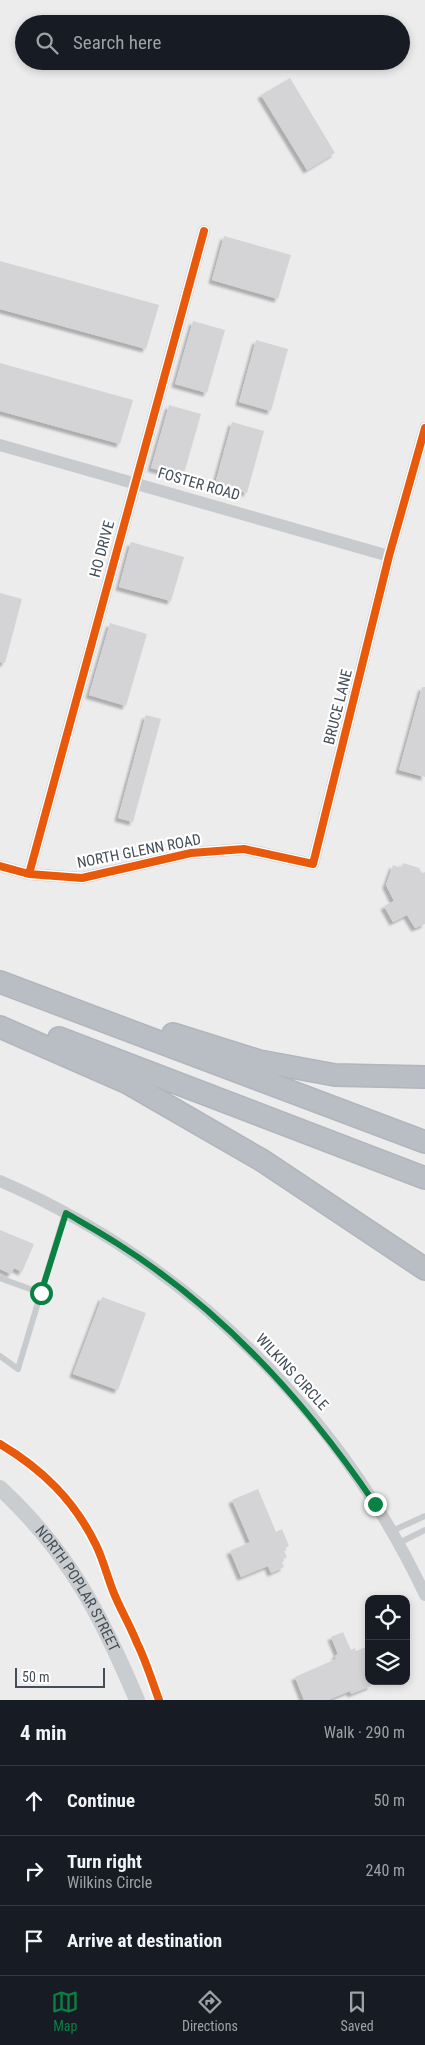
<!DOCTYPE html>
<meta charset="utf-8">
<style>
:root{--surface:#171b24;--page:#242831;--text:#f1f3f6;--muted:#9ea1a6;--line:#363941;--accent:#0b8043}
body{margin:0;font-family:"Roboto Condensed",sans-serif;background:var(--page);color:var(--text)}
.controls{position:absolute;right:15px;bottom:15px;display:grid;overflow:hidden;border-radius:10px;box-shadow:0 2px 8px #0003}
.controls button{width:45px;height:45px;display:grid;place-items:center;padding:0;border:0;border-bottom:1px solid var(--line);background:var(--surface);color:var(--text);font:25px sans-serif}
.scale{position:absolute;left:15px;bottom:12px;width:90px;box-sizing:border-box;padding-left:5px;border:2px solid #434e58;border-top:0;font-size:14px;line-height:18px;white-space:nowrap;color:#434e58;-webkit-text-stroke:4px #fff;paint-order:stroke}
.stop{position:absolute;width:15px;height:15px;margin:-11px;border:4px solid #0b8043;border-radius:50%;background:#fff}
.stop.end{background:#0b8043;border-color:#fff;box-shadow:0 1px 5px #0008}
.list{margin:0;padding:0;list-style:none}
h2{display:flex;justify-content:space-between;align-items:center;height:65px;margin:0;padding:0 20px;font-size:21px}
h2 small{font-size:16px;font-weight:400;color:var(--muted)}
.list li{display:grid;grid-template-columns:32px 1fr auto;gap:15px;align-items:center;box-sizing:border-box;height:70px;padding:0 20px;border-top:1px solid var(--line)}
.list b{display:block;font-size:19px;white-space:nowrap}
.list p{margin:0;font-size:16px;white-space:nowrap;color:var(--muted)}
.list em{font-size:16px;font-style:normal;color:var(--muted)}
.icon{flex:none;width:28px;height:28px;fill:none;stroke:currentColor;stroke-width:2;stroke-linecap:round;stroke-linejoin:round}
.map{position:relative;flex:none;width:425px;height:1700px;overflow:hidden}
.search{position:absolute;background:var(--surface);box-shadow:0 2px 8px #0003;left:15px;right:15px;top:15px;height:55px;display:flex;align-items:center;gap:12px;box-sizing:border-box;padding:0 18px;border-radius:28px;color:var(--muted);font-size:19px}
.sheet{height:275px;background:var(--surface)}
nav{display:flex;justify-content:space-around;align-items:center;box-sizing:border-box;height:70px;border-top:1px solid var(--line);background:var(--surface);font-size:14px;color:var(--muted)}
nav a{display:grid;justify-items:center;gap:2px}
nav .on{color:var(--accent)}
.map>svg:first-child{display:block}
.building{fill:#d4d4d6;filter:url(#shadow)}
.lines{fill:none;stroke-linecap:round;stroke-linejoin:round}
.highway-casing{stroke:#b1b6bc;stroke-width:24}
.lane{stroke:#c8cbcd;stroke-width:6}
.street{stroke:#c8cbcd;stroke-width:12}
.secondary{stroke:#c9cdcf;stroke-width:16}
.highway{stroke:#b8bec3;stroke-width:21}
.cycleway-casing{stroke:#fff;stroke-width:11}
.cycleway{stroke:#e8590c;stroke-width:8}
.route{stroke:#0b8043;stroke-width:6}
.labels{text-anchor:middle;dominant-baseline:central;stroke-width:4.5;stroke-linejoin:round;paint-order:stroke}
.street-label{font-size:15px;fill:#434e58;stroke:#fff}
</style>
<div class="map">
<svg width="425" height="1700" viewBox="0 0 425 1700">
<defs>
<filter id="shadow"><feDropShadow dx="-3.5" dy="3.5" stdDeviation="1" flood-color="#0004"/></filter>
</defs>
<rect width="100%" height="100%" fill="#edecec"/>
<path class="building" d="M 290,78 L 335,153 L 307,170 L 261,95 Z
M 224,236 L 291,255 L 278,299 L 212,280 Z
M 0,261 L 159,305 L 146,349 L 0,309 Z
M 193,321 L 225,330 L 207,393 L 175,384 Z
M 256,340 L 288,349 L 271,411 L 239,402 Z
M 0,363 L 133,400 L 120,444 L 0,411 Z
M 169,405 L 201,414 L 183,477 L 151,468 Z
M 232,422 L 264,431 L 247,493 L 215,484 Z
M 131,542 L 184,557 L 171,601 L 119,587 Z
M 0,593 L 22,599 L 5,663 L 0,662 Z
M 110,623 L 147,634 L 126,706 L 89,695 Z
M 422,687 L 425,687 L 425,777 L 399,770 Z
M 146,715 L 161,719 L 133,822 L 118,818 Z
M 403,863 L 419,868 L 422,873 L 425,872 L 425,924 L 415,928 L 407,915 L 393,922 L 384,906 L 394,901 L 386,885 L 393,865 L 401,868 Z
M 0,1230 L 34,1244 L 22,1272 L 14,1268 L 11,1274 L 0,1269 Z
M 102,1297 L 146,1313 L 118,1390 L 73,1374 Z
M 258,1489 L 276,1532 L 282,1529 L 289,1546 L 283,1549 L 287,1557 L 281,1560 L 284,1567 L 271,1573 L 268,1566 L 241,1577 L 230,1551 L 250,1542 L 232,1500 Z
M 343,1632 L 351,1650 L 355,1648 L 356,1651 L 369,1646 L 369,1681 L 374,1681 L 370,1683 L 371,1686 L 351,1694 L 350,1691 L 328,1700 L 304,1700 L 295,1677 L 336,1659 L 335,1656 L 338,1654 L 331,1637 Z"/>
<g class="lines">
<defs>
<path id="highway" d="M 0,982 L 425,1142
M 0,1027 L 128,1083 L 263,1161 L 425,1269
M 173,1034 L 259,1061 L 335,1075 L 425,1077
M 59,1038 L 425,1178"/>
</defs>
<use href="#highway" class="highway-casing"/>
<path class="lane" d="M 0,1278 L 41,1293
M 0,1356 L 18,1369 L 65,1213
M 392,1531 L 425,1516
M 399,1543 L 425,1530"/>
<path class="street" d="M 0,445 L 389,556
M 0,866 L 29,874 L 82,878 L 191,853 L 244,849 L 313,864 L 389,556 L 425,428
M 29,874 L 204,231
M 0,1181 C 186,1261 339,1412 425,1595"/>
<path class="secondary" id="s1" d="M 0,1488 C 69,1552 101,1615 137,1700"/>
<use href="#highway" class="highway"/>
<defs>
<path id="cycleway" d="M 0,866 L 29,874 L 82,878 L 191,853 L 244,849 L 313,864 L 389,556 L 425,428
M 29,874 L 204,231
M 0,1444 C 42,1469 74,1500 96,1545 C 103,1559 107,1576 113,1591 C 120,1609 130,1625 137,1643 C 146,1661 152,1681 159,1700"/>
</defs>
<use href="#cycleway" class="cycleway-casing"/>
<use href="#cycleway" class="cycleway"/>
</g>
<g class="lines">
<path class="route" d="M 41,1293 L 66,1213 C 83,1223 101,1233 118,1244 C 223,1310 306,1402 375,1504"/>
</g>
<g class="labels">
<g class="street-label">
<text transform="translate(199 484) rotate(16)">FOSTER ROAD</text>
<text transform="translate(102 549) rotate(-75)">HO DRIVE</text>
<text transform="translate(338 707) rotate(-76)">BRUCE LANE</text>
<text transform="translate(139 851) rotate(-11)">NORTH GLENN ROAD</text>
<text transform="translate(292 1372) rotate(47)">WILKINS CIRCLE</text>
<text stroke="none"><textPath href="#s1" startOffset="128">NORTH POPLAR STREET</textPath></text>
</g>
</g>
</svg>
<div class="controls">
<button><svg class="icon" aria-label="locate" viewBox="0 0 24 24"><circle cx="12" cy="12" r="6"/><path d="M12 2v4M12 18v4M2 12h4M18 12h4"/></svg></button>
<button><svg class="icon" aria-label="layers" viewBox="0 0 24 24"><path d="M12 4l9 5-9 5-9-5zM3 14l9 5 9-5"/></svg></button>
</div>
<div class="scale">50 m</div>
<div class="stop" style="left:41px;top:1293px"></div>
<div class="stop end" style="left:375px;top:1504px"></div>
<div class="search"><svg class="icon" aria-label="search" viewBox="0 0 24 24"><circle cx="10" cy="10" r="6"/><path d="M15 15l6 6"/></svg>Search here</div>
</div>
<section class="sheet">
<h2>4 min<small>Walk · 290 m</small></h2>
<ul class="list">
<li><svg class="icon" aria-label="ahead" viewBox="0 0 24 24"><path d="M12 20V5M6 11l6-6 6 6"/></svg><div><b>Continue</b></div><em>50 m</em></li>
<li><svg class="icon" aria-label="right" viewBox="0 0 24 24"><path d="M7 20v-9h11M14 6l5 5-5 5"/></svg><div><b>Turn right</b><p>Wilkins Circle</p></div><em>240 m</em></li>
<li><svg class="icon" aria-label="arrive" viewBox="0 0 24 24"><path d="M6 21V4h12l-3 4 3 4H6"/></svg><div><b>Arrive at destination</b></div></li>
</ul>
</section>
<nav>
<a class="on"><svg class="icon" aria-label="map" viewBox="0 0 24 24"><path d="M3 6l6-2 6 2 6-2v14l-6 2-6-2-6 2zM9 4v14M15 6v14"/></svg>Map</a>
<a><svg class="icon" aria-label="directions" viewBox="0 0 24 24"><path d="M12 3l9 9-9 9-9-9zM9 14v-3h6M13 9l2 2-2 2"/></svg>Directions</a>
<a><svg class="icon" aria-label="saved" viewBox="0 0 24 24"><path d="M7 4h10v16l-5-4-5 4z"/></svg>Saved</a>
</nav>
